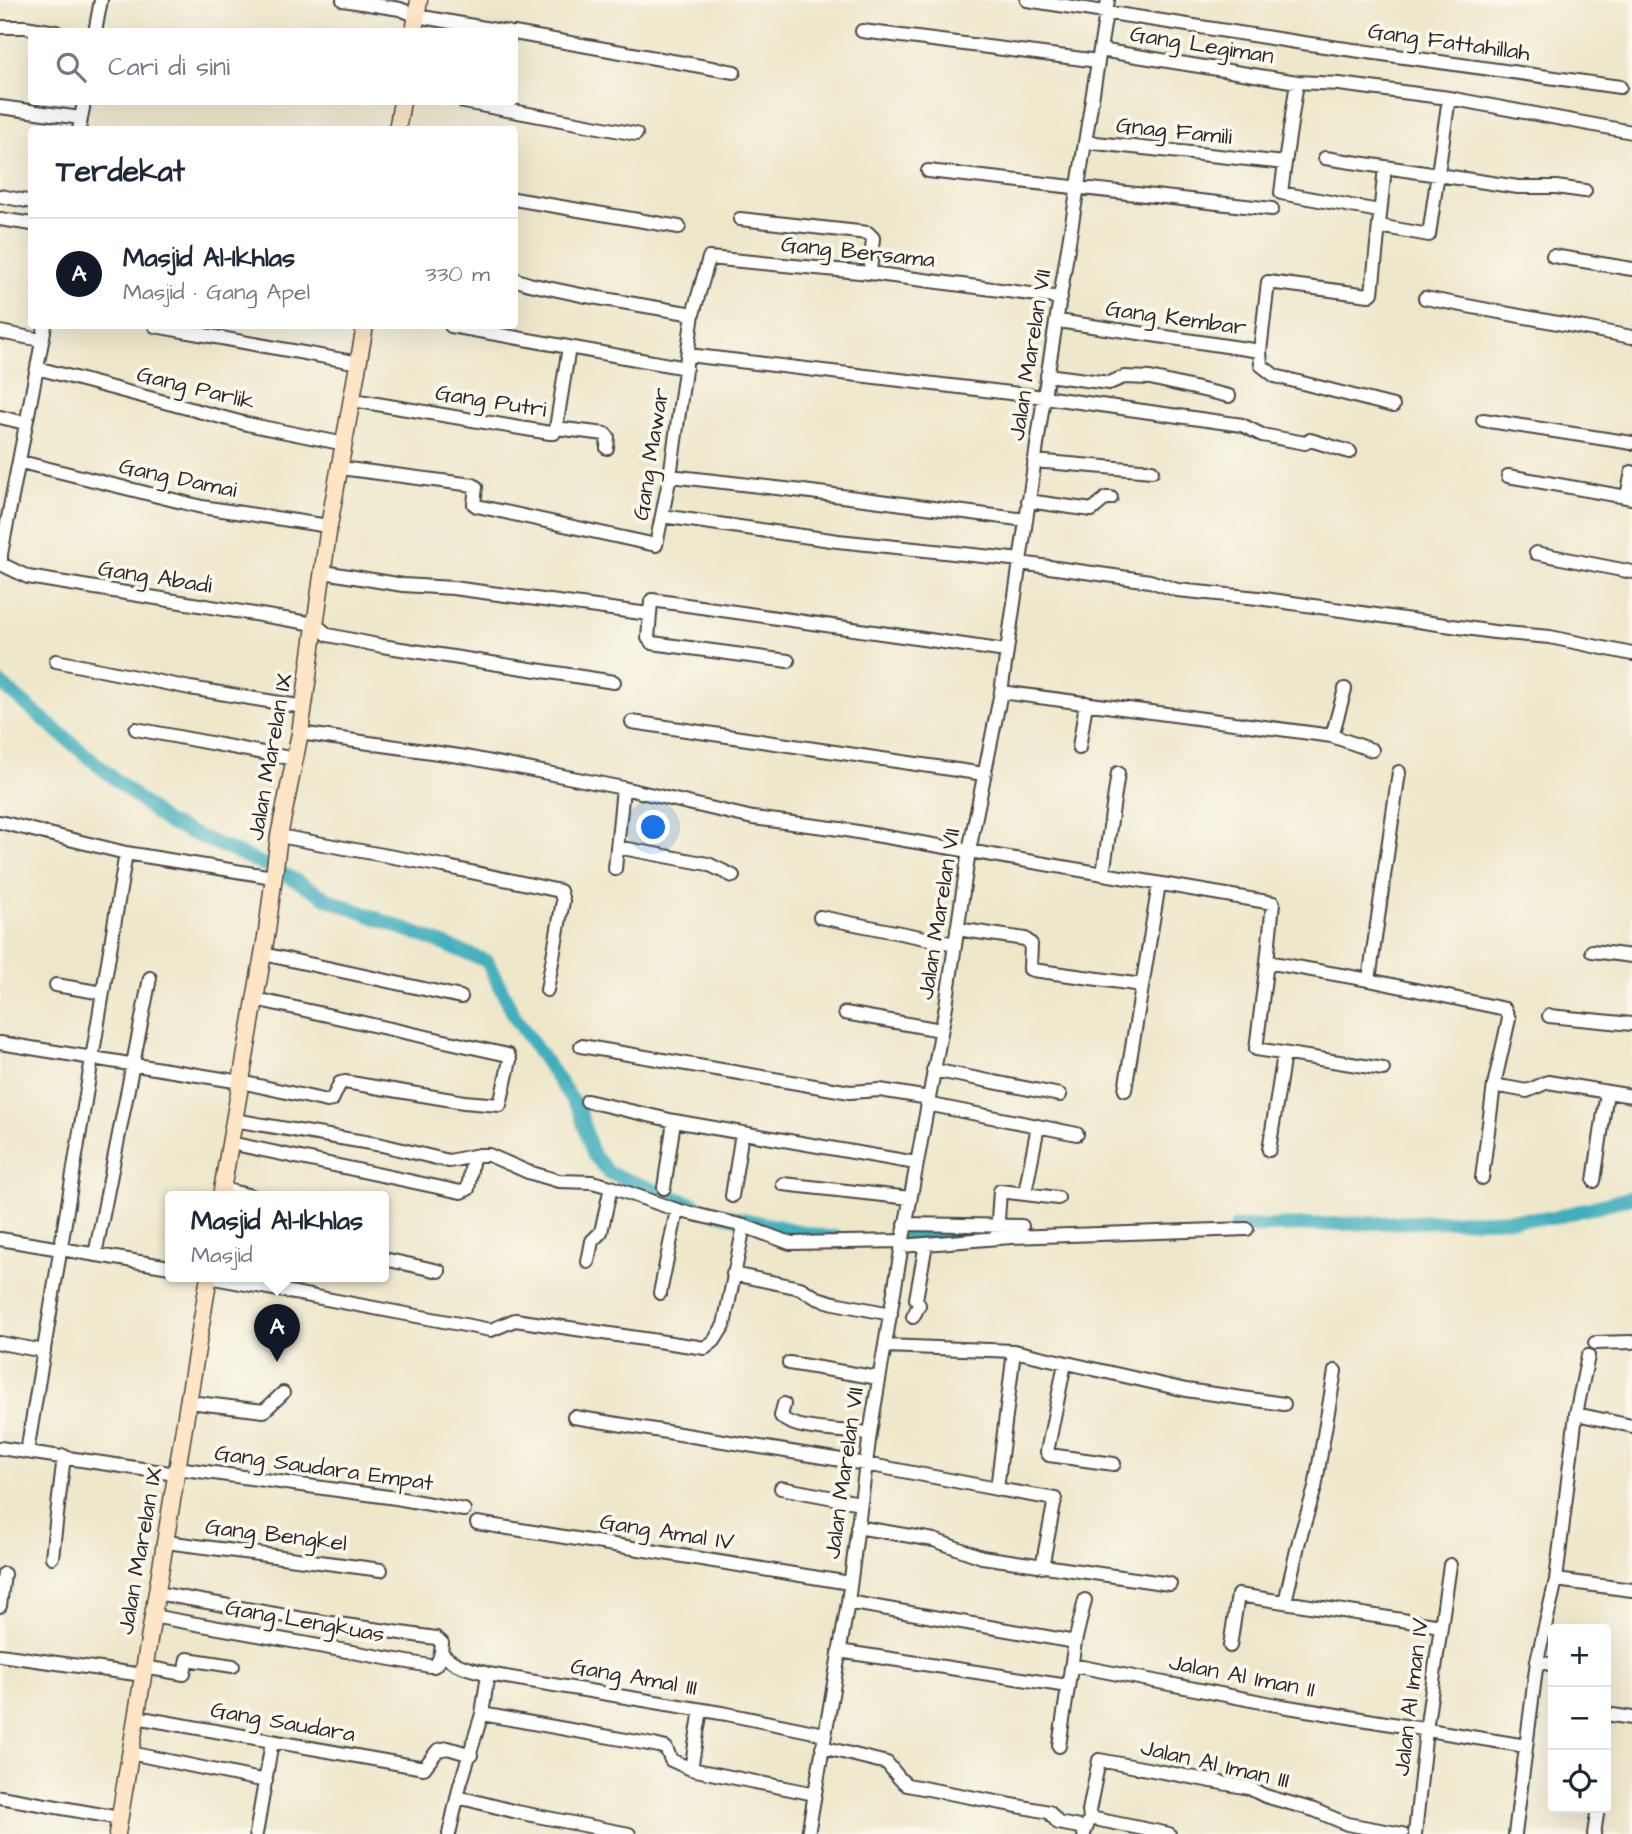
<!DOCTYPE html>
<html lang="id">
<meta charset="utf-8">
<style>
:root{--surface:#fff;--page:#f2f2f3;--text:#1f2937;--muted:#747a83;--line:#e0e1e3;--accent:#111827}
body{margin:0;font-family:"Architects Daughter",sans-serif;background:var(--page);color:var(--text)}
.controls{position:absolute;right:21px;bottom:21px;display:grid;overflow:hidden;border-radius:7px;box-shadow:0 7px 28px #0002}
.controls button{width:63px;height:63px;display:grid;place-items:center;padding:0;border:0;border-bottom:2px solid var(--line);background:var(--surface);color:var(--text);font:35px sans-serif}
.you{position:absolute;left:654px;top:828px;width:24px;height:24px;margin:-18px;border:5px solid #fff;border-radius:50%;background:#1a73e8;box-shadow:0 0 0 10px #1a73e833}
.badge{display:grid;place-items:center;width:46px;height:46px;border-radius:50%;background:var(--accent);color:#fff;font-size:23px;font-weight:700}
.pin{position:absolute;translate:-50% -58px;filter:drop-shadow(0 2px 4px #0008)}
.pin::after{content:'';position:absolute;top:37px;width:24px;height:21px;background:inherit;clip-path:polygon(0 0,100% 0,50% 100%)}
.popup{position:absolute;left:165px;top:1191px;width:224px;height:91px;box-sizing:border-box;display:grid;place-content:center;border-radius:7px;background:var(--surface);filter:drop-shadow(0 2px 5px #0005);font-size:23px;white-space:nowrap;color:var(--muted)}
.popup b{font-size:26px;color:var(--text)}
.popup::after{content:'';position:absolute;left:50%;top:100%;margin-left:-14px;border:14px solid transparent;border-top-color:var(--surface)}
.list{margin:0;padding:0;list-style:none}
h2{display:flex;justify-content:space-between;align-items:center;height:91px;margin:0;padding:0 28px;font-size:30px}
h2 small{font-size:23px;font-weight:400;color:var(--muted)}
.list li{display:grid;grid-template-columns:46px 1fr auto;gap:21px;align-items:center;box-sizing:border-box;height:112px;padding:0 28px;border-top:2px solid var(--line)}
.list b{display:block;font-size:26px;white-space:nowrap}
.list p{margin:0;font-size:23px;white-space:nowrap;color:var(--muted)}
.list em{font-size:23px;font-style:normal;color:var(--muted)}
.icon{flex:none;width:38px;height:38px;fill:none;stroke:currentColor;stroke-width:2;stroke-linecap:round;stroke-linejoin:round}
.map{position:relative;flex:none;width:1632px;height:1834px;overflow:hidden}
.search{position:absolute;background:var(--surface);box-shadow:0 7px 28px #0002;left:28px;top:28px;width:490px;height:77px;display:flex;align-items:center;gap:18px;box-sizing:border-box;padding:0 24px;border-radius:7px;color:var(--muted);font-size:26px}
.panel{position:absolute;background:var(--surface);box-shadow:0 7px 28px #0002;left:28px;top:126px;width:490px;height:203px;border-radius:7px}
.map>svg:first-child{display:block}
.lines{fill:none;stroke-linecap:round;stroke-linejoin:round}
.canal{stroke:#3faebc;stroke-width:14}
.street-casing{stroke:#484743;stroke-width:16}
.secondary-casing{stroke:#484743;stroke-width:19}
.street{stroke:#fff;stroke-width:12}
.secondary{stroke:#fee5c5;stroke-width:16}
.labels{text-anchor:middle;dominant-baseline:central;stroke-width:7;stroke-linejoin:round;paint-order:stroke}
.street-label{font-size:23px;fill:#2b2b2b;stroke:#fbf7ec}
</style>
<div class="map">
<svg width="1632" height="1834" viewBox="0 0 1632 1834">
<rect width="100%" height="100%" fill="#fbf7ec"/>
<filter id="ink" filterUnits="userSpaceOnUse"><feTurbulence type="fractalNoise" baseFrequency=".0143" numOctaves="2"/><feDisplacementMap in="SourceGraphic" scale="14" xChannelSelector="R" yChannelSelector="G"/><feConvolveMatrix kernelMatrix="1 2 1 2 8 2 1 2 1" color-interpolation-filters="sRGB"/></filter>
<filter id="wash" filterUnits="userSpaceOnUse"><feTurbulence type="fractalNoise" baseFrequency=".00686" numOctaves="4" result="noise"/><feDisplacementMap in="SourceGraphic" scale="28" xChannelSelector="R" yChannelSelector="G"/><feGaussianBlur stdDeviation="1.57" result="paint"/><feColorMatrix in="noise" values="0 0 0 0 0 0 0 0 0 0 0 0 0 0 0 0 0 1.4 0 .05"/><feComposite in="paint" operator="in"/></filter>
<g filter="url(#wash)">
<rect width="100%" height="100%" fill="#eee7ca"/>
<g class="lines">
<path class="canal" d="M 0,683 L 166,822 L 277,870 L 332,901 L 487,961 L 516,1019 L 579,1110 L 593,1154 L 609,1173 L 719,1214 L 826,1237 L 837,1237
M 1236,1227 L 1553,1218 L 1632,1197
M 893,1236 L 998,1233"/>
</g>
</g>
<g filter="url(#ink)">
<g class="lines">
<defs>
<path id="street" d="M 343,0 L 400,9 L 417,16 L 507,32
M 1027,0 L 1303,43 L 1620,87
M 0,27 L 25,27 L 56,32
M 862,31 L 1098,61
M 95,32 L 101,0
M 514,33 L 734,72
M 1100,50 L 1297,82 L 1339,84 L 1449,98
M 464,102 L 636,134
M 0,107 L 81,118
M 79,130 L 84,102
M 1086,142 L 1285,163 L 1281,193 L 1379,211
M 1325,158 L 1518,187 L 1556,187 L 1585,191
M 1285,163 L 1297,82
M 928,171 L 1272,209
M 0,196 L 32,202
M 514,199 L 679,227
M 0,219 L 32,224
M 740,219 L 868,233 L 873,238 L 870,273
M 1379,226 L 1429,235 L 1449,98 L 1632,132
M 1553,256 L 1632,269
M 514,279 L 529,284 L 581,295 L 693,314
M 1425,298 L 1632,337
M 1058,321 L 1260,351 L 1261,365 L 1275,376 L 1393,406
M 45,326 L 1,554 L 1,564 L 28,577 L 315,624 L 328,635 L 382,646 L 614,682
M 155,326 L 359,363
M 451,326 L 686,368
M 0,332 L 41,340
M 1260,351 L 1268,282 L 1369,295 L 1372,293 L 1385,167
M 688,355 L 1044,397 L 1242,425 L 1262,435 L 1305,443 L 1310,440 L 1350,452
M 37,368 L 247,424 L 345,444
M 1047,375 L 1109,383 L 1124,377 L 1150,378 L 1229,396
M 353,400 L 550,433 L 554,433 L 556,428 L 605,434 L 608,437 L 607,448
M 0,417 L 25,423
M 1483,420 L 1632,443
M 556,428 L 569,347
M 1034,461 L 1152,471
M 21,462 L 202,507 L 329,526
M 340,468 L 473,485 L 476,487 L 474,504 L 477,506 L 656,545 L 670,476 L 693,314 L 709,258 L 870,273 L 1061,298
M 670,476 L 803,491 L 1026,520
M 1508,476 L 1632,498
M 1627,496 L 1632,472
M 1028,501 L 1092,510 L 1106,498 L 1111,498
M 662,516 L 838,541 L 1021,560
M 1536,553 L 1632,572
M 1020,563 L 1150,581 L 1177,590 L 1258,598 L 1494,632 L 1550,637 L 1632,654
M 324,572 L 403,585 L 453,588 L 649,614
M 56,661 L 190,688 L 304,707
M 788,661 L 652,643 L 648,638 L 651,602 L 652,600 L 1006,651
M 1001,692 L 1332,736 L 1345,689
M 632,722 L 984,774
M 136,729 L 295,759
M 300,733 L 466,757 L 623,788 L 753,818 L 840,829 L 1273,903 L 1267,962 L 1369,980 L 1505,1009 L 1509,1019 L 1494,1085 L 1482,1178
M 1332,736 L 1372,750
M 1079,748 L 1086,703
M 0,822 L 126,853 L 273,877
M 279,836 L 443,866 L 560,891 L 563,901 L 547,990
M 617,847 L 708,864 L 733,876
M 615,869 L 623,788
M 1103,874 L 1118,773
M 820,917 L 955,944
M 957,929 L 1025,939 L 1031,944 L 1030,969 L 1033,970 L 1142,985
M 1592,951 L 1632,956
M 263,954 L 461,997
M 1267,962 L 1256,1049 L 1383,1069
M 1369,980 L 1399,772
M 56,985 L 103,993
M 845,1013 L 941,1030
M 1549,1016 L 1632,1024
M 0,1043 L 241,1082 L 327,1101 L 332,1100 L 340,1083 L 345,1082 L 464,1102 L 500,1105 L 510,1060 L 508,1055 L 255,999
M 581,1046 L 850,1092 L 880,1090 L 929,1098
M 933,1070 L 1060,1095
M 1494,1085 L 1527,1091 L 1548,1082 L 1632,1096
M 1125,1090 L 1159,884
M 587,1101 L 674,1121 L 916,1163
M 927,1104 L 1077,1134
M 234,1120 L 382,1145 L 449,1161 L 479,1155 L 489,1155 L 528,1172 L 559,1181 L 592,1182 L 611,1187 L 677,1210 L 744,1226 L 790,1243 L 902,1241
M 230,1143 L 461,1192 L 468,1189 L 473,1156
M 1269,1150 L 1284,1054
M 1594,1181 L 1607,1092
M 783,1184 L 910,1198
M 664,1188 L 674,1121
M 222,1189 L 252,1196
M 1025,1193 L 1038,1126
M 732,1196 L 742,1133
M 905,1224 L 1022,1226
M 997,1234 L 1000,1191 L 1058,1198
M 0,1239 L 170,1267
M 901,1246 L 1011,1237 L 1247,1229
M 95,1255 L 150,978
M 384,1259 L 439,1271
M 588,1262 L 592,1241 L 601,1232 L 611,1187
M 733,1274 L 800,1288 L 817,1298 L 834,1303 L 891,1314
M 209,1277 L 491,1330 L 515,1320 L 705,1348 L 714,1341 L 724,1325 L 744,1226
M 660,1293 L 677,1210
M 913,1317 L 919,1305 L 916,1299 L 926,1244
M 0,1343 L 44,1351
M 1595,1343 L 1632,1342
M 885,1346 L 1014,1351 L 1186,1390 L 1284,1404
M 789,1363 L 879,1378
M 1065,1363 L 1047,1452 L 1049,1455 L 1114,1464
M 189,1402 L 264,1411 L 283,1393
M 784,1404 L 781,1416 C 790,1431 851,1431 870,1433
M 1576,1414 L 1632,1426
M 574,1417 L 866,1464 L 997,1489 L 1014,1351
M 0,1448 L 176,1474
M 27,1452 L 126,853
M 177,1468 L 396,1498 L 464,1510
M 781,1488 L 860,1503
M 997,1489 L 1055,1499 L 1042,1567
M 477,1523 L 850,1583
M 857,1527 L 934,1540 L 982,1557 L 1170,1584
M 166,1542 L 381,1570
M 52,1557 L 64,1456
M 1556,1580 L 1632,1590
M 848,1602 L 1075,1642 L 1059,1746
M 1285,1602 L 1299,1541 L 1315,1488 L 1335,1371
M 0,1606 L 4,1574
M 152,1616 L 430,1666 L 434,1666 C 441,1660 441,1652 442,1643 L 436,1638 L 303,1619 L 156,1593
M 1075,1642 L 1085,1600
M 1230,1646 L 1238,1595 L 1441,1626
M 839,1651 L 1068,1686
M 441,1652 C 452,1666 472,1669 488,1674 L 727,1714 L 824,1734
M 0,1655 L 143,1675
M 1537,1661 L 1553,1665
M 1072,1665 L 1282,1706 L 1526,1746
M 144,1667 L 184,1674 L 187,1659 L 233,1666
M 488,1674 L 482,1714 L 654,1745 L 666,1748 L 671,1760 L 691,1769 L 815,1794
M 1606,1714 L 1632,1718
M 136,1717 L 424,1768 L 438,1750 L 448,1748 L 471,1755
M 822,1747 L 887,1763 L 900,1779 L 907,1785 L 1049,1812 L 1058,1823 L 1085,1828
M 130,1753 L 266,1781
M 691,1769 L 701,1710
M 0,1797 L 119,1818
M 458,1797 L 517,1812 L 629,1834
M 1090,1818 L 1169,1834
M 256,1834 L 272,1742
M 449,1834 L 460,1785 L 482,1714
M 808,1834 L 848,1602 L 870,1433 L 903,1239 L 946,1006 L 969,851 L 1001,692 L 1044,397 L 1108,0
M 1084,1834 L 1090,1818 L 1089,1811 L 1099,1760 L 1249,1788 L 1265,1796 L 1314,1810 L 1347,1824 L 1402,1834
M 1415,1834 L 1426,1730 L 1450,1565
M 1515,1834 L 1537,1661 L 1556,1580 L 1576,1414 L 1588,1356
M 1594,1834 L 1598,1808"/>
<path id="secondary" d="M 414,32 L 419,0
M 397,130 L 402,102
M 221,1196 L 267,931 L 279,836 L 300,733 L 329,526 L 365,326
M 117,1834 L 209,1276"/>
</defs>
<use href="#street" class="street-casing"/>
<use href="#secondary" class="secondary-casing"/>
<use href="#street" class="street"/>
<use href="#secondary" class="secondary"/>
</g>
</g>
<g class="labels">
<g class="street-label">
<text transform="translate(1449 42) rotate(8)">Gang Fattahillah</text>
<text transform="translate(1202 45) rotate(9)">Gang Legiman</text>
<text transform="translate(1174 131) rotate(6)">Gnag Famili</text>
<text transform="translate(858 252) rotate(6)">Gang Bersama</text>
<text transform="translate(1176 318) rotate(8)">Gang Kembar</text>
<text transform="translate(1030 355) rotate(-81)">Jalan Marelan VII</text>
<text transform="translate(196 388) rotate(14)">Gang Parlik</text>
<text transform="translate(491 401) rotate(9)">Gang Putri</text>
<text transform="translate(651 454) rotate(-81)">Gang Mawar</text>
<text transform="translate(178 478) rotate(12)">Gang Damai</text>
<text transform="translate(155 577) rotate(9)">Gang Abadi</text>
<text transform="translate(270 757) rotate(-80)">Jalan Marelan IX</text>
<text transform="translate(939 914) rotate(-81)">Jalan Marelan VII</text>
<text transform="translate(324 1468) rotate(8)">Gang Saudara Empat</text>
<text transform="translate(844 1473) rotate(-82)">Jalan Marelan VII</text>
<text transform="translate(667 1532) rotate(9)">Gang Amal IV</text>
<text transform="translate(276 1535) rotate(7)">Gang Bengkel</text>
<text transform="translate(140 1551) rotate(-80)">Jalan Marelan IX</text>
<text transform="translate(305 1621) rotate(10)">Gang Lengkuas</text>
<text transform="translate(1242 1676) rotate(11)">Jalan Al Iman II</text>
<text transform="translate(634 1677) rotate(10)">Gang Amal III</text>
<text transform="translate(1411 1697) rotate(-83)">Jalan Al Iman IV</text>
<text transform="translate(283 1722) rotate(10)">Gang Saudara</text>
<text transform="translate(1215 1764) rotate(13)">Jalan Al Iman III</text>
</g>
</g>
</svg>
<div class="controls">
<button>+</button>
<button>−</button>
<button><svg class="icon" aria-label="locate" viewBox="0 0 24 24"><circle cx="12" cy="12" r="6"/><path d="M12 2v4M12 18v4M2 12h4M18 12h4"/></svg></button>
</div>
<div class="you"></div>
<div class="pin badge" style="left:277px;top:1362px">A</div>
<div class="popup"><b>Masjid Al-Ikhlas</b>Masjid</div>
<div class="search"><svg class="icon" aria-label="search" viewBox="0 0 24 24"><circle cx="10" cy="10" r="6"/><path d="M15 15l6 6"/></svg>Cari di sini</div>
<section class="panel">
<h2>Terdekat<small></small></h2>
<ul class="list">
<li><span class="badge">A</span><div><b>Masjid Al-Ikhlas</b><p>Masjid · Gang Apel</p></div><em>330 m</em></li>
</ul>
</section>
</div>
